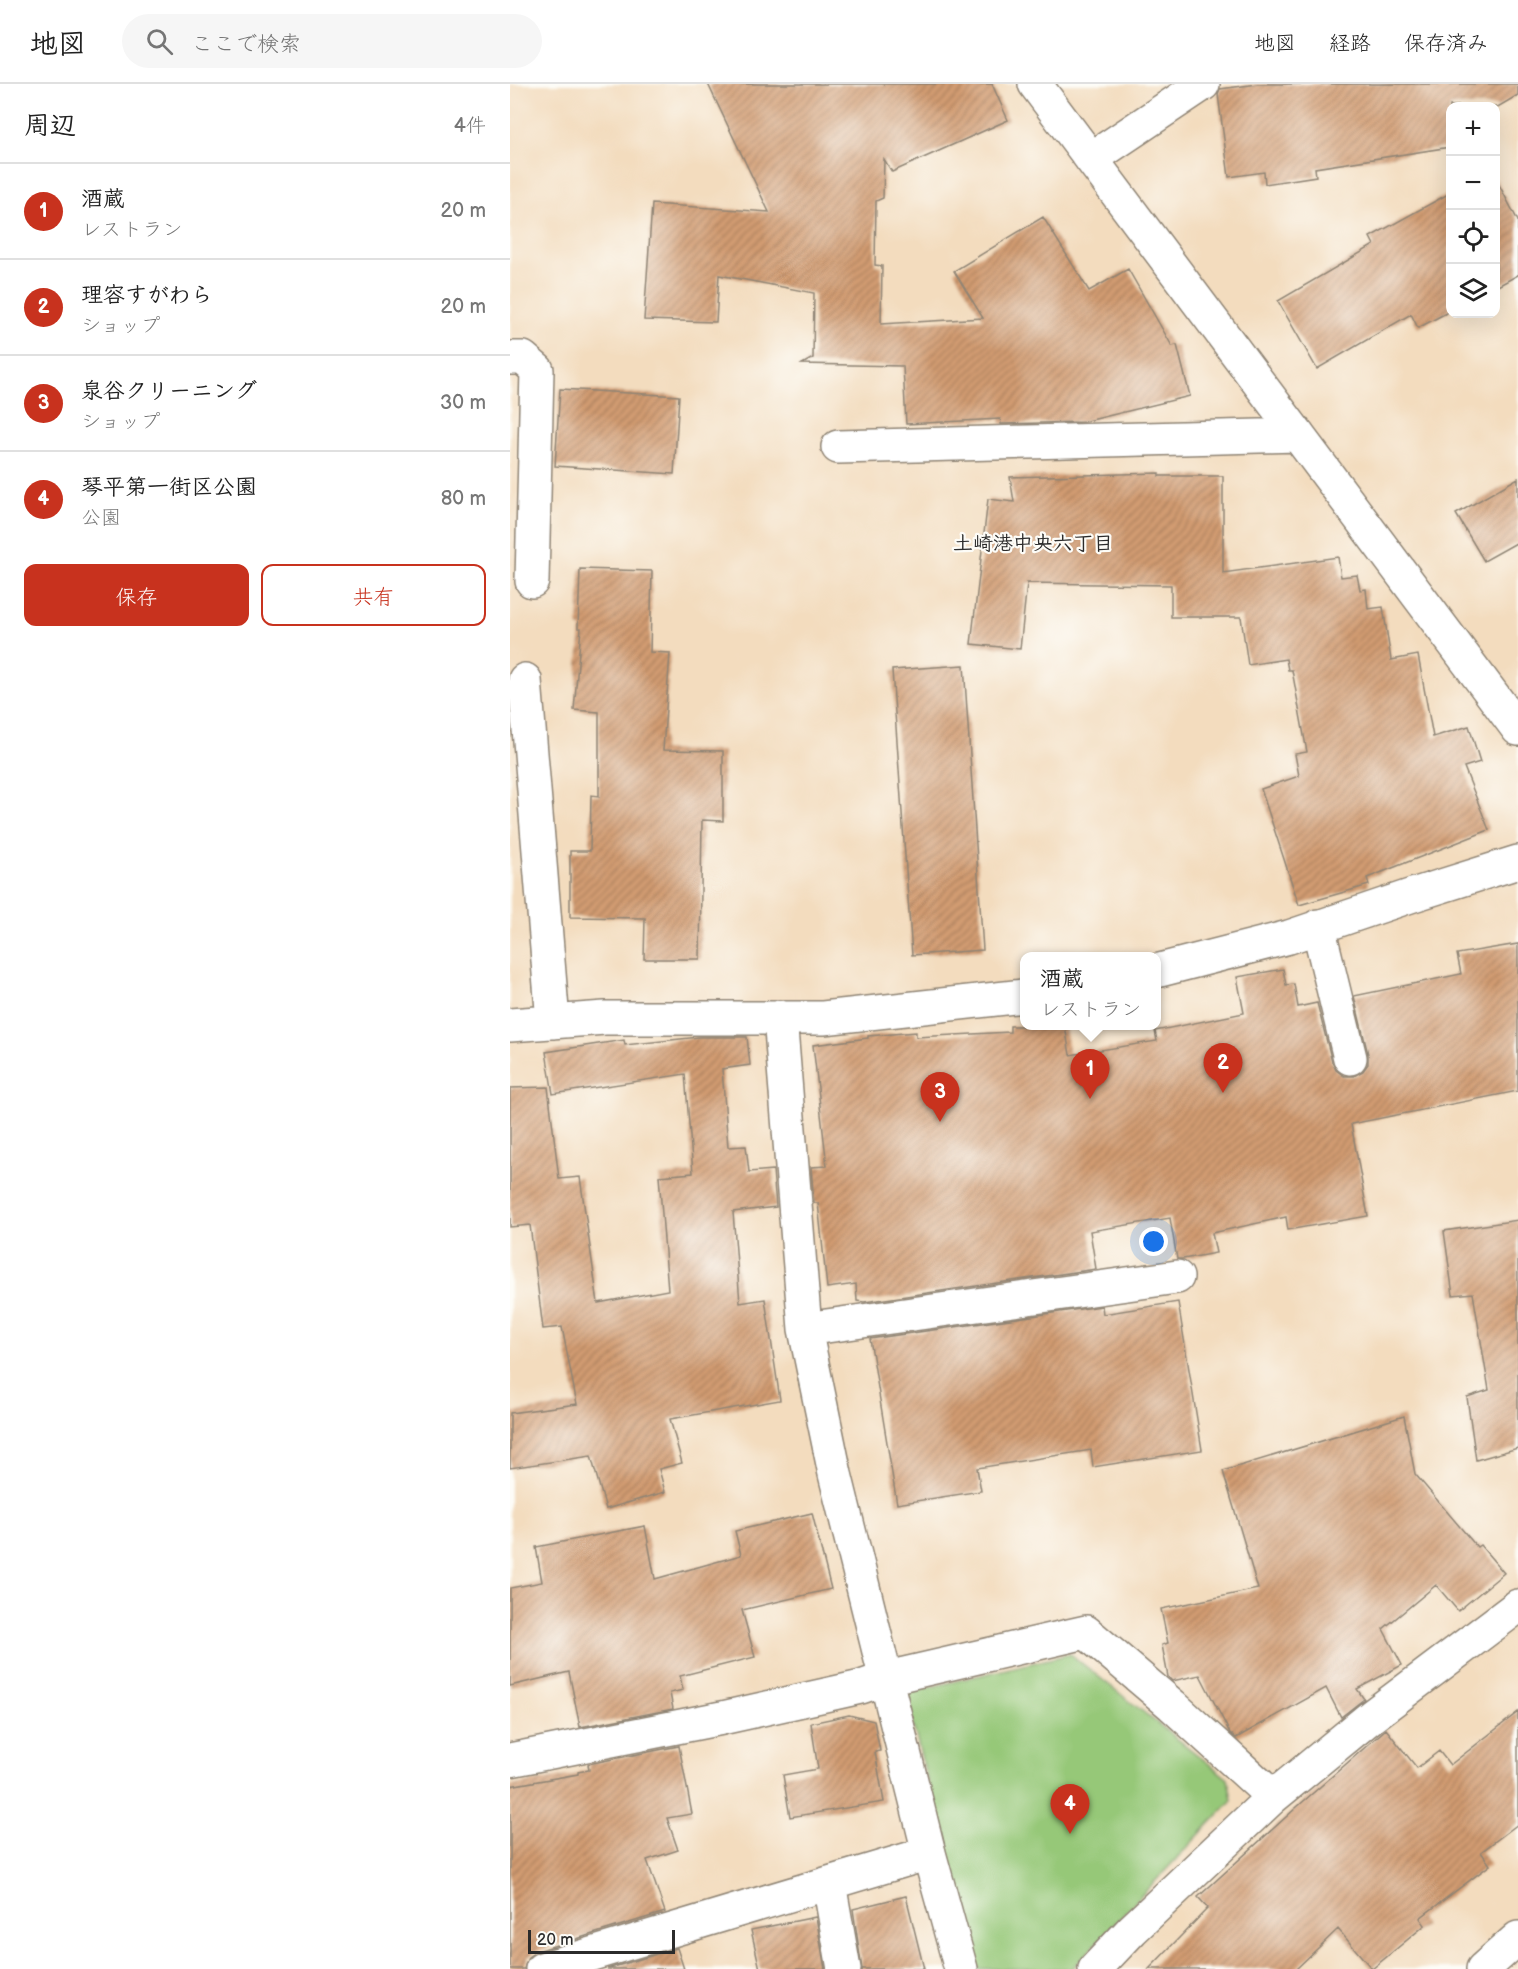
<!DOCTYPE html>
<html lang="ja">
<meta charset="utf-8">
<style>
:root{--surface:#fff;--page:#f6f6f6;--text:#222;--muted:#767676;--line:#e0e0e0;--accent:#c8321e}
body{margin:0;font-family:"Balsamiq Sans","Klee One",sans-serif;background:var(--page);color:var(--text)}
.controls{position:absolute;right:18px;top:18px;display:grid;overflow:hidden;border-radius:12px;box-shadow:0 6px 24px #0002}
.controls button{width:54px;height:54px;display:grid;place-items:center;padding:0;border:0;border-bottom:2px solid var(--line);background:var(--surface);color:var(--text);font:30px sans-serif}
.scale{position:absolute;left:18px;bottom:15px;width:147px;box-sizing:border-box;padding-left:6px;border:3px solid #2b2b2b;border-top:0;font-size:16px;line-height:21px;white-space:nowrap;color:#2b2b2b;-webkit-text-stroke:4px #fdfcf7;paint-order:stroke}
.you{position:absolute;left:644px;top:1158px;width:21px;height:21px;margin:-15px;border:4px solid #fff;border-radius:50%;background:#1a73e8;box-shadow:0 0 0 9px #1a73e833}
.badge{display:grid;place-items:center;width:39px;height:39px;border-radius:50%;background:var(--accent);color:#fff;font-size:20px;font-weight:700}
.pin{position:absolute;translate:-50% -50px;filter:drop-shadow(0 2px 3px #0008)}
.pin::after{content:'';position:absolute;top:32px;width:21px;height:18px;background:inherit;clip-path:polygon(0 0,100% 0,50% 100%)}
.popup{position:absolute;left:510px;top:868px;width:141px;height:78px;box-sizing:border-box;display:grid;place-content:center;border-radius:12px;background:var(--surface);filter:drop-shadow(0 2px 4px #0005);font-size:20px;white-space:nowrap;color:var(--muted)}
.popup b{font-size:22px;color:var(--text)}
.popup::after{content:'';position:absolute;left:50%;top:100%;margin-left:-12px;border:12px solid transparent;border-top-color:var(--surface)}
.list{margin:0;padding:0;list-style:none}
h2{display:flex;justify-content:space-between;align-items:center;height:78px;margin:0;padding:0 24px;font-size:26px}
h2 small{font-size:20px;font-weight:400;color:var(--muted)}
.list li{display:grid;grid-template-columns:39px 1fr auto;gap:18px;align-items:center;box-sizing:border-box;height:96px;padding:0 24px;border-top:2px solid var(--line)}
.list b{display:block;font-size:22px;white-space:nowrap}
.list p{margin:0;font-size:20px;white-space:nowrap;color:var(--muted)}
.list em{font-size:20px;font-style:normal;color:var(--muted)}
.actions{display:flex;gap:12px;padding:18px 24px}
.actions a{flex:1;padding:14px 0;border:2px solid var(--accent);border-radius:12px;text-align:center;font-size:21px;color:var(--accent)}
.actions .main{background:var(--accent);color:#fff}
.icon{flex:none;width:33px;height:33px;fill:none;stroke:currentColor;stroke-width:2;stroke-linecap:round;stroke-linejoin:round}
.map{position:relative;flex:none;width:1008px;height:1885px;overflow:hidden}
header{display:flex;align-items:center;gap:36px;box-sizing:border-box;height:84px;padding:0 30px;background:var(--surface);border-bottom:2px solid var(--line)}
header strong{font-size:28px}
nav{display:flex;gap:33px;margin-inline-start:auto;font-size:21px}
.search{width:420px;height:54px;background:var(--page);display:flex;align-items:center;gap:15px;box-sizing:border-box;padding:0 21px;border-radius:33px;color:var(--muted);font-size:22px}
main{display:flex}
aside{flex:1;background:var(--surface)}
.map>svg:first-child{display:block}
.green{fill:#96c878;stroke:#607a52;stroke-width:1.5}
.building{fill:url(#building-hatch)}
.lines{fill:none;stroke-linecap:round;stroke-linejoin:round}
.street-casing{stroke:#8f8474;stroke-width:36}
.secondary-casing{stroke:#8f8474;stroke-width:36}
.street{stroke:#fff;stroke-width:33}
.secondary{stroke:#fff;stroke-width:33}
.labels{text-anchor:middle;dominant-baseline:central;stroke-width:4.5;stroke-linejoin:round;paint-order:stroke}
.neighbourhood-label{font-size:20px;font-weight:bold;fill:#2b2b2b;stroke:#fdfcf7}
</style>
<header>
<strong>地図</strong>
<div class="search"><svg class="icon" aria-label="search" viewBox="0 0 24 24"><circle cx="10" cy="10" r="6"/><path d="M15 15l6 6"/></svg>ここで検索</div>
<nav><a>地図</a><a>経路</a><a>保存済み</a></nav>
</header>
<main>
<aside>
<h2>周辺<small>4件</small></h2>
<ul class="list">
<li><span class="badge">1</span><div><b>酒蔵</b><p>レストラン</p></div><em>20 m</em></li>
<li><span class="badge">2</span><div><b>理容すがわら</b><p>ショップ</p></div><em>20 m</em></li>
<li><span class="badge">3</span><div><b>泉谷クリーニング</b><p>ショップ</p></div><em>30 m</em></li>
<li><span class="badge">4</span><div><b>琴平第一街区公園</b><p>公園</p></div><em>80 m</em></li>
</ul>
<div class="actions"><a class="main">保存</a><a>共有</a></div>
</aside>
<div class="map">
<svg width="1008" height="1885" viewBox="0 0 1008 1885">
<defs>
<pattern id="building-hatch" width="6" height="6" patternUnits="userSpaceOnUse" patternTransform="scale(1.5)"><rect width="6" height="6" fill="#d19b71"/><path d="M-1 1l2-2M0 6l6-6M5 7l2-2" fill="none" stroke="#aa7f5d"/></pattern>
</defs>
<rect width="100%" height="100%" fill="#fdfcf7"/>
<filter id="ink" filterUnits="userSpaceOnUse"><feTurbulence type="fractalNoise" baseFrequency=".0167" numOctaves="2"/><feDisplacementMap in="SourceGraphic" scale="12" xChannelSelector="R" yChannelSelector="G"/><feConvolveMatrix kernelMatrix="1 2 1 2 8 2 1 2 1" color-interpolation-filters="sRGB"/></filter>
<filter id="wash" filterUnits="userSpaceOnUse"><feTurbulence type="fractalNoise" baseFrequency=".008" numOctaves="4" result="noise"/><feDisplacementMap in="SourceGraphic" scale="24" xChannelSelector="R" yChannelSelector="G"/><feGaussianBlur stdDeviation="1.35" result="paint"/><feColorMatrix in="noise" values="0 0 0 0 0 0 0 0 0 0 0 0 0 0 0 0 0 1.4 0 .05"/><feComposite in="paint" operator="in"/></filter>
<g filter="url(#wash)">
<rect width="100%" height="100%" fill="#f3dcbe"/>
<path class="green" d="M 560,1570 L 718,1695 L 722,1716 L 562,1885 L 465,1885 L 395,1609 Z"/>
<g id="blocks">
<path class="building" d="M 198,0 L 482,0 L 498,36 L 382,88 L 374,75 L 373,114 L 366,117 L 365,181 L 372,182 L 371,240 L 473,234 L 444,187 L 533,133 L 579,207 L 618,185 L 662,262 L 667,261 L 680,312 L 573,338 L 491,340 L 490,335 L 396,340 L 393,282 L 292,280 L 303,274 L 304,209 L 209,191 L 206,238 L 134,236 L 142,120 L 259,128 Z
M 748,0 L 1008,0 L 1008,11 L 986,24 L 986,22 L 940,22 L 940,63 L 805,84 L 806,92 L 755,100 L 754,88 L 719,93 L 708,10 L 710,5 Z
M 986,95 L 1008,137 L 1008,191 L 986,203 Z
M 940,109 L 940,227 L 908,244 L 901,230 L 807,285 L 768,217 L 864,161 L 860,153 Z
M 50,305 L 169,312 L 164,390 L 45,382 Z
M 649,389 L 649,392 L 713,392 L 713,489 L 828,473 L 831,493 L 847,491 L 850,506 L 856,505 L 858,525 L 873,523 L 881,576 L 908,571 L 923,653 L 959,642 L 970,678 L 954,683 L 979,746 L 857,794 L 859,801 L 789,821 L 751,705 L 789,692 L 785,670 L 797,668 L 782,586 L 778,586 L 776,575 L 738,581 L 731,533 L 661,533 L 661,501 L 517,499 L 510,565 L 461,560 L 478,415 L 504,418 L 500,393 Z
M 1008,394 L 1008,458 L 974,477 L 946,430 Z
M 70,485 L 142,487 L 140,568 L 160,569 L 153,666 L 213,667 L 213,737 L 192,736 L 190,875 L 134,875 L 135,834 L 60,833 L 60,767 L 80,767 L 81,711 L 89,712 L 89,628 L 64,626 L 71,544 L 68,544 Z
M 454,581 L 473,866 L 402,871 L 382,586 Z
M 1008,860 L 1008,1007 L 841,1040 L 858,1132 L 778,1146 L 776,1133 L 702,1149 L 706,1169 L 673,1175 L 667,1175 L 660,1134 L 580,1147 L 586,1185 L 354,1218 L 347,1217 L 346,1200 L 317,1204 L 308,1119 L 304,1119 L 301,1083 L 317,1082 L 303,961 L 358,954 L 358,952 L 406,948 L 406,953 L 500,948 L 500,942 L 555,942 L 560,971 L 647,957 L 645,947 L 734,929 L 727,893 L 773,885 L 776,901 L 784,900 L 788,923 L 807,919 L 822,978 L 826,986 L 834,992 L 844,992 L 853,987 L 858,980 L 858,970 L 844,912 L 951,890 L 947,870 Z
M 189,953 L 237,953 L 240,981 L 212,985 L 218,1063 L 236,1062 L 239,1088 L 263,1086 L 266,1123 L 223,1128 L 230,1219 L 255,1215 L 270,1316 L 160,1335 L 172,1379 L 149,1385 L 155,1408 L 96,1425 L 81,1372 L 0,1384 L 0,1329 L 67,1320 L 52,1243 L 33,1245 L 20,1141 L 0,1143 L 0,1004 L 38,1003 L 49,1095 L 70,1093 L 88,1219 L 158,1206 L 149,1092 L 183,1089 L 175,990 L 43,1010 L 36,968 L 114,956 L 115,961 Z
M 1008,1136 L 1008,1364 L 966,1376 L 957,1313 L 979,1306 L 963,1209 L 943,1211 L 934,1147 Z
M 668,1218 L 692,1366 L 583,1383 L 581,1366 L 467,1384 L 471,1407 L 387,1420 L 360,1255 L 592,1222 L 593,1230 Z
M 894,1332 L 905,1390 L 967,1463 L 970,1461 L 994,1489 L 948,1527 L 926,1501 L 873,1545 L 892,1581 L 847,1605 L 854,1615 L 831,1633 L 816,1604 L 726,1654 L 720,1649 L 690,1591 L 662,1597 L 658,1593 L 652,1561 L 658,1559 L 651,1525 L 748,1505 L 713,1387 Z
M 302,1429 L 321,1505 L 232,1526 L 245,1573 L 170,1592 L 173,1606 L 160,1609 L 163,1625 L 70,1643 L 59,1588 L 0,1602 L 0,1504 L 32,1498 L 26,1463 L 135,1442 L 145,1495 L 231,1471 L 225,1447 Z
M 1008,1628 L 1008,1740 L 971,1768 L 980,1781 L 910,1834 L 915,1841 L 862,1885 L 828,1845 L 786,1885 L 639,1885 L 698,1824 L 688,1813 L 787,1723 L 876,1645 L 907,1684 L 929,1667 L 940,1681 Z
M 339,1631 L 364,1637 L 370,1667 L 365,1668 L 374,1718 L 280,1733 L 273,1691 L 308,1685 L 301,1639 Z
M 169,1662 L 182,1730 L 157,1734 L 168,1766 L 137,1776 L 155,1828 L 27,1867 L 18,1873 L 14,1885 L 0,1885 L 0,1702 L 68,1690 L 68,1688 L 79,1686 L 78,1680 Z
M 396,1812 L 414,1885 L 352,1885 L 343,1825 Z
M 306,1833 L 315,1885 L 250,1885 L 241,1846 Z
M 167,1864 L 174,1885 L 97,1885 Z"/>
</g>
</g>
<g filter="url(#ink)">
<use href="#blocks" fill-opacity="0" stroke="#8f8474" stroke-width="1.5"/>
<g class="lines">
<defs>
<path id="street" d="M 525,0 L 1008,645
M 581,75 L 693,0
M 0,274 L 13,274 L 27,286 L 22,497
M 328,363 L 788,351
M 15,596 L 43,938
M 808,842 L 840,974
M 646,887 L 779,853 L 903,811 L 1008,778
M 270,933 L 295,1245 L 325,1390 L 419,1769 L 451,1885
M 0,941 L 95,934 L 313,934 L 514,912
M 295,1245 L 667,1193
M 0,1676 L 212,1634 L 351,1603 L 377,1594 L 576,1548 L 662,1621 L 763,1713
M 319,1799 L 334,1885
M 32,1885 L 419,1769
M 585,1885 L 622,1846 L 763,1713 L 862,1632 L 1008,1522"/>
<path id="secondary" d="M 973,1885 L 1008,1854"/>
</defs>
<use href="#street" class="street-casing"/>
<use href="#secondary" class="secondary-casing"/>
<use href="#street" class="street"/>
<use href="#secondary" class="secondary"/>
</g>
</g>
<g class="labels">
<g class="neighbourhood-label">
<text x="523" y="460">土崎港中央六丁目</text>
</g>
</g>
</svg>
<div class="controls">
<button>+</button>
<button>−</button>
<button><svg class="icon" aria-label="locate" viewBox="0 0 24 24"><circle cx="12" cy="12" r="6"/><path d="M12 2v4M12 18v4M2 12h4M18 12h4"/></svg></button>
<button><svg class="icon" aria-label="layers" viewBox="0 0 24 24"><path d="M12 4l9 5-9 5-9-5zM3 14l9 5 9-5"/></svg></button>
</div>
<div class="scale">20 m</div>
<div class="you"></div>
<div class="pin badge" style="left:580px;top:1015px">1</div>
<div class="popup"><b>酒蔵</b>レストラン</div>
<div class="pin badge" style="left:713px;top:1009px">2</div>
<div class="pin badge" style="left:430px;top:1038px">3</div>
<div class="pin badge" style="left:560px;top:1750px">4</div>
</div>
</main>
